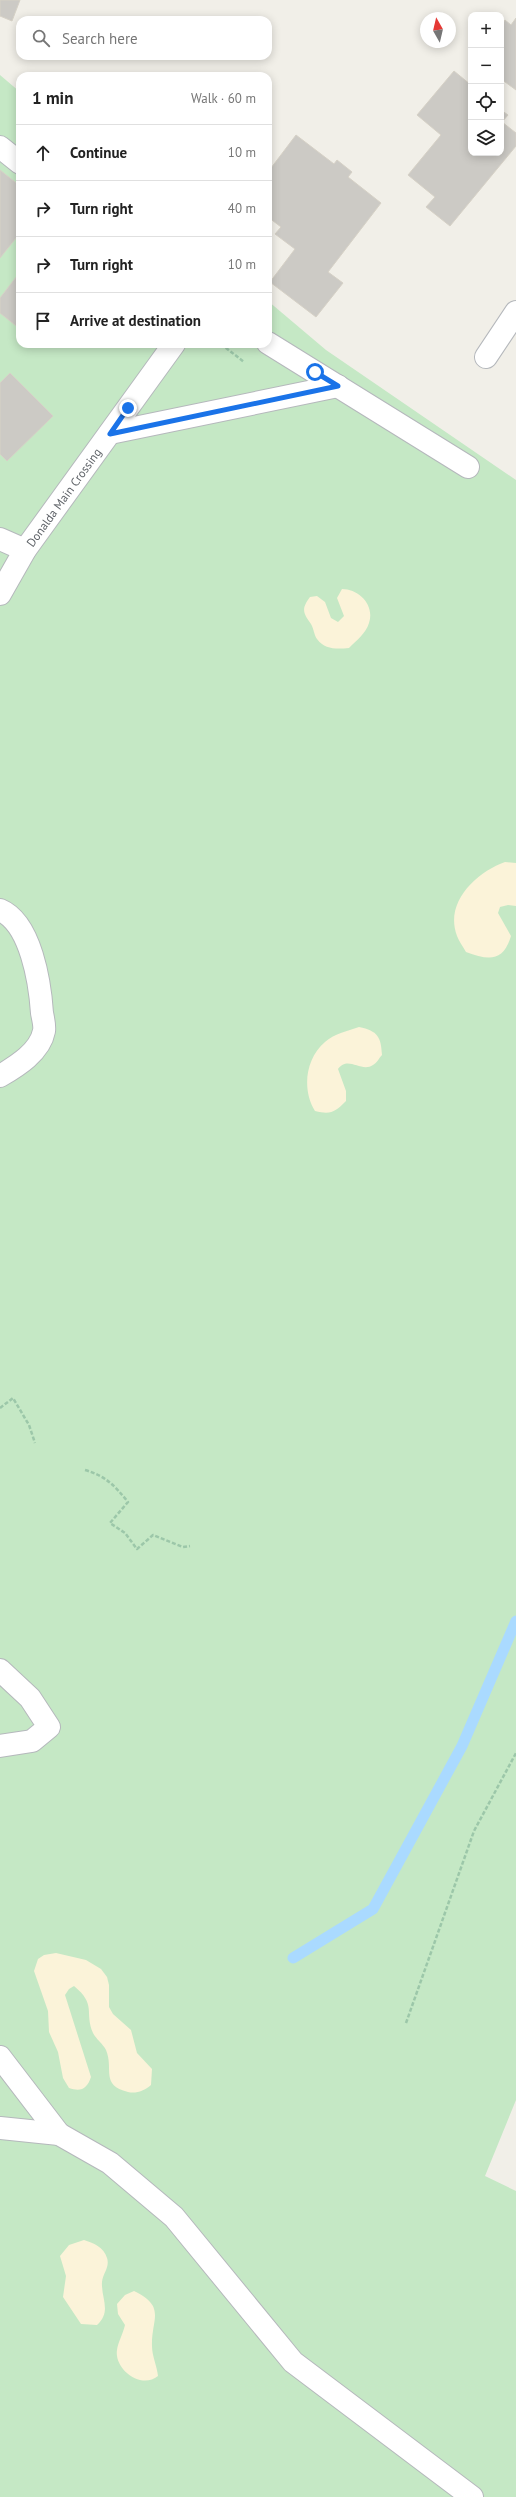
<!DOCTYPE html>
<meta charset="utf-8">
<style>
:root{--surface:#fff;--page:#f6f6f6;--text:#222;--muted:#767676;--line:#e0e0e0}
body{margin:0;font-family:"PT Sans",sans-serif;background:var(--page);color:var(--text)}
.controls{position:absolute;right:12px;top:12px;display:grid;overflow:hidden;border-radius:8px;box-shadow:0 2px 10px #0003}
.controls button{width:36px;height:36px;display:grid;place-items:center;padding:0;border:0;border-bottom:1px solid var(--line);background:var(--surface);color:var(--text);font:20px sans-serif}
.compass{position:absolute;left:420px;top:12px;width:36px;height:36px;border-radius:50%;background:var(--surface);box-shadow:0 2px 10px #0003;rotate:352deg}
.stop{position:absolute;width:12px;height:12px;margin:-9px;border:3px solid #1a73e8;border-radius:50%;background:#fff}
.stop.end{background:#1a73e8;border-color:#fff;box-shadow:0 1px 4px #0008}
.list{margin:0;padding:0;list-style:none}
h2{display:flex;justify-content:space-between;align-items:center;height:52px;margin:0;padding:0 16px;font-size:17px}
h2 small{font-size:13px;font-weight:400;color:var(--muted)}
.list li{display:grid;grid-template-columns:26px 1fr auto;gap:12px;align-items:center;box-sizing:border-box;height:56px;padding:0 16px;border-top:1px solid var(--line)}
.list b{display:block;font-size:15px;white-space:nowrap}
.list em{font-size:13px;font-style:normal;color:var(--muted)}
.icon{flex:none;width:22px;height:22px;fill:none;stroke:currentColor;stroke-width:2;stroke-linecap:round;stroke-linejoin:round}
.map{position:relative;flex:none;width:516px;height:2497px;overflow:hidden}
.search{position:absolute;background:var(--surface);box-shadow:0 2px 10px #0003;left:16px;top:16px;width:256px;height:44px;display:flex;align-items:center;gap:10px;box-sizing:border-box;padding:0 14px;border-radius:12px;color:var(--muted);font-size:15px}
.panel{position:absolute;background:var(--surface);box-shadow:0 2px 10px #0003;left:16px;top:72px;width:256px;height:276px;border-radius:12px}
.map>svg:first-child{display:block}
.green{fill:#c5e8c5}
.sand{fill:#fbf3d9}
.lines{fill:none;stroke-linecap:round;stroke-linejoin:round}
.stream{stroke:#aadaff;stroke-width:11}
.building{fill:#cccac5;stroke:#d6d1c6}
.minor-casing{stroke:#b5b8bc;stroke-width:24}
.path{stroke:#9cc7a9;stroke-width:2.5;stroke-dasharray:4 2;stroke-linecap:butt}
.minor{stroke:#fff;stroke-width:22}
.route{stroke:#1a73e8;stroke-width:5}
.labels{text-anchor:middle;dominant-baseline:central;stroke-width:4;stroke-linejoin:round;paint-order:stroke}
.street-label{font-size:12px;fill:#5f6368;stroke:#fff}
</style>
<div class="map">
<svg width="516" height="2497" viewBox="0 0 516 2497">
<rect width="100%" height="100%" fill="#f1efe8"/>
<path class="green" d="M 0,75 L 20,92 L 20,344 L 268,344 L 268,301 L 326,350 L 516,480 L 516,2100 L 485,2176 L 516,2191 L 516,2497 L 0,2497 Z"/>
<path class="sand" d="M 342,589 C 359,589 375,605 369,623 C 366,633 356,641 349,648 C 337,649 325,650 317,639 C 314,635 314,629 311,624 C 303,613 301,609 310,597 L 317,596 L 325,602 L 331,618 L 338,622 L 344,616 L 337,598 Z
M 505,862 L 516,863 L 516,906 L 508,905 L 500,907 L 498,913 L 511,936 C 503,963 488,960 466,952 C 463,947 459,941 457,936 C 444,902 477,872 505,862 Z
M 359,1027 C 378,1031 381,1037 382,1055 C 379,1058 377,1063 373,1065 C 361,1073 348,1055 338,1069 L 346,1091 L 346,1101 C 335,1112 331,1115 315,1111 C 302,1090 305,1059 325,1042 C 334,1034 347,1031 359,1027 Z
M 56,1953 L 86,1960 L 101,1969 L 107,1977 L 109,1985 L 109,2007 L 113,2014 L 131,2030 L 137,2053 L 152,2069 L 151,2085 C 144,2091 136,2094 128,2092 C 100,2085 114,2069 106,2050 C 103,2044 96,2039 93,2033 C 84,2012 97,2005 74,1986 L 69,1989 L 65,1995 L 91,2077 C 87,2089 81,2092 69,2088 L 63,2078 L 58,2052 L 49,2032 L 48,2011 L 34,1971 L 38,1959 L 44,1955 Z
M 84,2240 C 93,2243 104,2247 107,2258 C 110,2267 103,2273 102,2282 C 101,2299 112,2311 97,2325 L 81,2324 L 63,2297 L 66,2276 L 60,2256 L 69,2245 Z
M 134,2291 C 167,2307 151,2319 152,2346 C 152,2356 157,2366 158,2376 C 141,2390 114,2369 117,2350 C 118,2342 123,2334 125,2325 L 118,2314 L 117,2304 L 125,2295 Z"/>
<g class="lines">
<path class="stream" d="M 293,1958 L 373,1909 L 462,1746 L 516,1621"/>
</g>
<path class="building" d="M 0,0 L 20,0 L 12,21 L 0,16 Z
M 516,18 L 516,90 L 501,79 L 501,26 L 505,20 L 511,25 Z
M 454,71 L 471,85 L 471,153 L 501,153 L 501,110 L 508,115 L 502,122 L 516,133 L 516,146 L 450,226 L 426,207 L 435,197 L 408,175 L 441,135 L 417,115 Z
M 296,135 L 334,164 L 337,160 L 352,172 L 348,177 L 381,203 L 328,272 L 343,283 L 316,317 L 270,282 L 295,249 L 275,234 L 281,227 L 268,217 L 268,172 Z
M 0,170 L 20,186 L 20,233 L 0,258 Z
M 20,272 L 20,329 L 0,313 L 0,298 Z
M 10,373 L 53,416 L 7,461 L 0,454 L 0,383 Z"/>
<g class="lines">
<defs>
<g id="minor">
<path d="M 0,147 L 20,163"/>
<path d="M 268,343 L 468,467"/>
<path d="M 486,357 L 516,312"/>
<path d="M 110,433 L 338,386"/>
<path d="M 0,539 L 25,550"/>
<path id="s1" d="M 0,594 L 25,550 L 174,344"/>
<path d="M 0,910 C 31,923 40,983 42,1013 C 43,1018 45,1026 44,1031 C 40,1052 17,1066 0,1076"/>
<path d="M 0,1670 L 30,1698 L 49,1727 L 32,1741 L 0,1746"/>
<path d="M 0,2057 L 59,2134"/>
<path d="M 0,2128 L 59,2134 L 110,2163 L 174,2217 L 293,2362 L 472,2497"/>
</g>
</defs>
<use href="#minor" class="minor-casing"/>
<path class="path" d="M 221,344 L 244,362
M 0,1408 L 13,1398 L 29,1425 L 35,1443
M 85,1470 C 106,1476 115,1486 128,1502 L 110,1523 L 125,1533 L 137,1549 L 153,1535 L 183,1547 L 190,1546
M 406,2023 L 474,1831 L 516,1753"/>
<use href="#minor" class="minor"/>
</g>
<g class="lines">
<path class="route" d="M 128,408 L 110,434 L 338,386 L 315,372"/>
</g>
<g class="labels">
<g class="street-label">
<text stroke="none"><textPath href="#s1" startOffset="116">Donalda Main Crossing</textPath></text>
</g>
</g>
</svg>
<div class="controls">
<button>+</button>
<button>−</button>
<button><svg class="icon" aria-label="locate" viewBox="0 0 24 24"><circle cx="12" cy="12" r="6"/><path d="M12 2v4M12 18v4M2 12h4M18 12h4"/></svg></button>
<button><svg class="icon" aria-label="layers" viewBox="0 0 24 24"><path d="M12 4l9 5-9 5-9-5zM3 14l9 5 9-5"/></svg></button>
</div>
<svg class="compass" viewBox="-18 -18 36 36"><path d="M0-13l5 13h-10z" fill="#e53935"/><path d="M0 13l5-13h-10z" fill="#767676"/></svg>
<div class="stop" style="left:315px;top:372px"></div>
<div class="stop end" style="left:128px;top:408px"></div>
<div class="search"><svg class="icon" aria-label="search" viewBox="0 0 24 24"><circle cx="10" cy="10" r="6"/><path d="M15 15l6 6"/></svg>Search here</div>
<section class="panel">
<h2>1 min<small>Walk · 60 m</small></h2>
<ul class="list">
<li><svg class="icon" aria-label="ahead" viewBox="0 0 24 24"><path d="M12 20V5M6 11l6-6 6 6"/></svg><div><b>Continue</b></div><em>10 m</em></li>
<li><svg class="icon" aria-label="right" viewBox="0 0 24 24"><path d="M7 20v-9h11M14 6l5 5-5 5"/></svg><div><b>Turn right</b></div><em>40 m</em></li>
<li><svg class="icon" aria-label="right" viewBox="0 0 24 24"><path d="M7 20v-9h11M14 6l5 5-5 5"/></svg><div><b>Turn right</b></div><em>10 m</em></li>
<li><svg class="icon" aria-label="arrive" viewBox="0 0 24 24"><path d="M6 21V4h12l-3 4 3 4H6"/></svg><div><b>Arrive at destination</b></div></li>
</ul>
</section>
</div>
